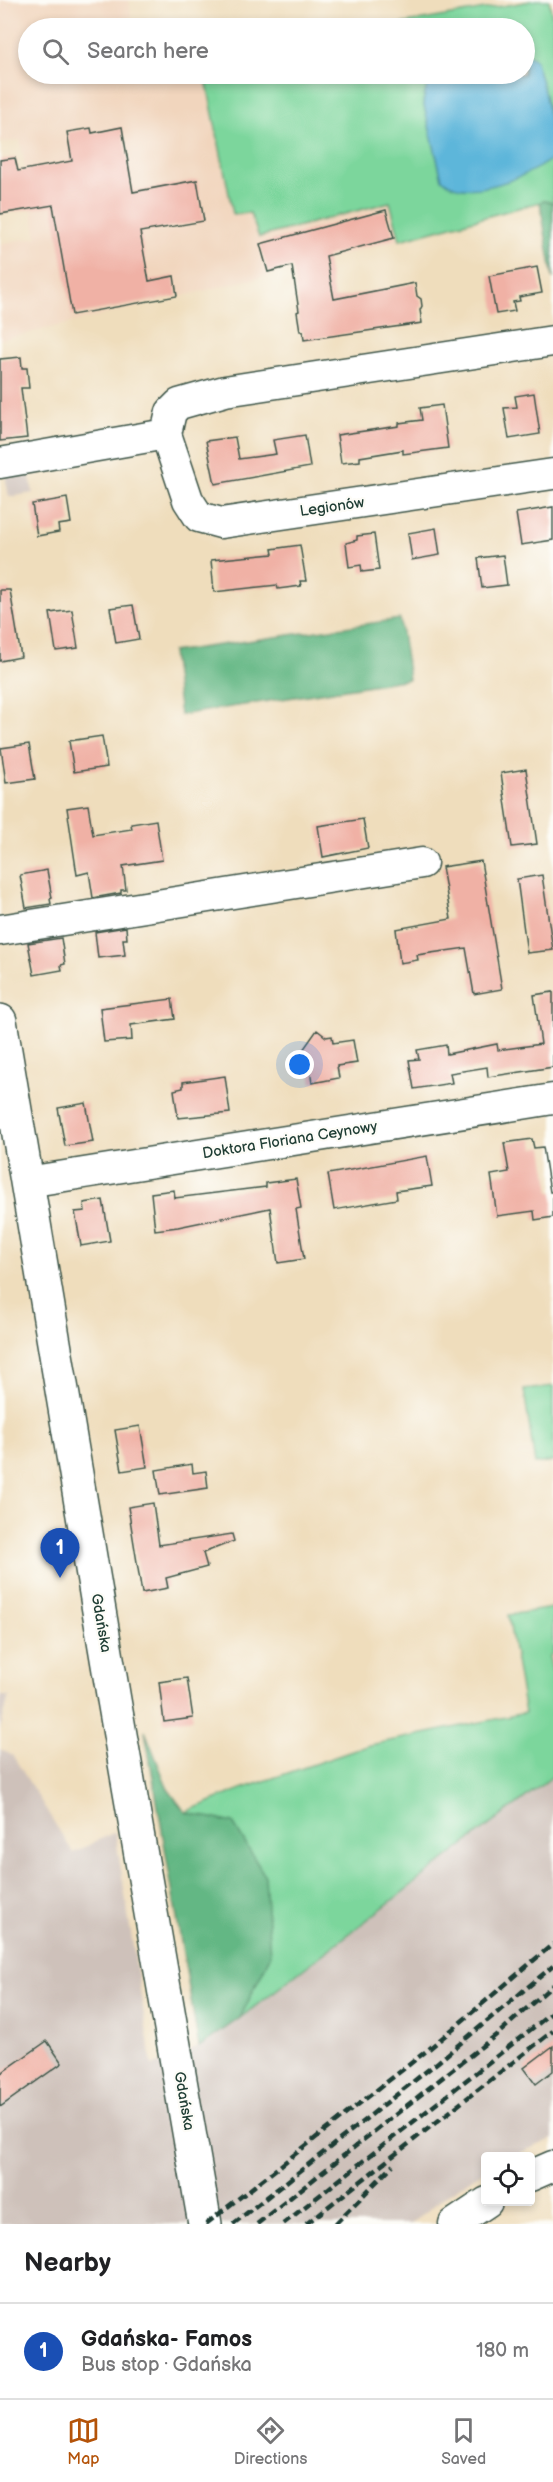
<!DOCTYPE html>
<meta charset="utf-8">
<style>
:root{--surface:#fff;--page:#f2f2f2;--text:#202124;--muted:#757577;--line:#e0e0e0;--accent:#b45309}
body{margin:0;font-family:"Balsamiq Sans",sans-serif;background:var(--page);color:var(--text)}
.controls{position:absolute;right:18px;bottom:18px;display:grid;overflow:hidden;border-radius:6px;box-shadow:0 3px 9px #0003}
.controls button{width:54px;height:54px;display:grid;place-items:center;padding:0;border:0;border-bottom:2px solid var(--line);background:var(--surface);color:var(--text);font:30px sans-serif}
.you{position:absolute;left:300px;top:1065px;width:21px;height:21px;margin:-15px;border:4px solid #fff;border-radius:50%;background:#1a73e8;box-shadow:0 0 0 9px #1a73e833}
.badge{display:grid;place-items:center;width:39px;height:39px;border-radius:50%;background:var(--accent);color:#fff;font-size:20px;font-weight:700}
.pin{position:absolute;translate:-50% -50px;filter:drop-shadow(0 2px 3px #0008)}
.pin::after{content:'';position:absolute;top:32px;width:21px;height:18px;background:inherit;clip-path:polygon(0 0,100% 0,50% 100%)}
.list{margin:0;padding:0;list-style:none}
h2{display:flex;justify-content:space-between;align-items:center;height:78px;margin:0;padding:0 24px;font-size:26px}
h2 small{font-size:20px;font-weight:400;color:var(--muted)}
.list li{display:grid;grid-template-columns:39px 1fr auto;gap:18px;align-items:center;box-sizing:border-box;height:96px;padding:0 24px;border-top:2px solid var(--line)}
.list b{display:block;font-size:22px;white-space:nowrap}
.list p{margin:0;font-size:20px;white-space:nowrap;color:var(--muted)}
.list em{font-size:20px;font-style:normal;color:var(--muted)}
.icon{flex:none;width:33px;height:33px;fill:none;stroke:currentColor;stroke-width:2;stroke-linecap:round;stroke-linejoin:round}
.map{position:relative;flex:none;width:553px;height:2224px;overflow:hidden}
.search{position:absolute;background:var(--surface);box-shadow:0 3px 9px #0003;left:18px;right:18px;top:18px;height:66px;display:flex;align-items:center;gap:15px;box-sizing:border-box;padding:0 21px;border-radius:33px;color:var(--muted);font-size:22px}
.sheet{height:174px;background:var(--surface)}
nav{display:flex;justify-content:space-around;align-items:center;box-sizing:border-box;height:84px;border-top:2px solid var(--line);background:var(--surface);font-size:16px;color:var(--muted)}
nav a{display:grid;justify-items:center;gap:3px}
nav .on{color:var(--accent)}
.map>svg:first-child{display:block}
.built{fill:#f1d5bd}
.industrial{fill:#cec1ba}
.green{fill:#7bd69c;stroke:#4d8a68;stroke-width:1.5}
.forest{fill:#64b784;stroke:#427a5c;stroke-width:1.5}
.water{fill:#5db6da;stroke:#3e7a87;stroke-width:1.5}
.building{fill:#f0b1a5}
.lines{fill:none;stroke-linecap:round;stroke-linejoin:round}
.minor-casing{stroke:#3e5548;stroke-width:33}
.major-casing{stroke:#3e5548;stroke-width:36}
.minor{stroke:#fff;stroke-width:30}
.major{stroke:#fff;stroke-width:33}
.rail{stroke:#1f3d34;stroke-width:4.5;stroke-dasharray:9 4.5;stroke-linecap:butt}
.labels{text-anchor:middle;dominant-baseline:central;stroke-width:4.5;stroke-linejoin:round;paint-order:stroke}
.street-label{font-size:15px;fill:#1f3d34;stroke:#fdfcf7}
</style>
<div class="map">
<svg width="553" height="2224" viewBox="0 0 553 2224">
<rect width="100%" height="100%" fill="#fdfcf7"/>
<filter id="ink" filterUnits="userSpaceOnUse"><feTurbulence type="fractalNoise" baseFrequency=".0167" numOctaves="2"/><feDisplacementMap in="SourceGraphic" scale="12" xChannelSelector="R" yChannelSelector="G"/><feConvolveMatrix kernelMatrix="1 2 1 2 8 2 1 2 1" color-interpolation-filters="sRGB"/></filter>
<filter id="wash" filterUnits="userSpaceOnUse"><feTurbulence type="fractalNoise" baseFrequency=".008" numOctaves="4" result="noise"/><feDisplacementMap in="SourceGraphic" scale="24" xChannelSelector="R" yChannelSelector="G"/><feGaussianBlur stdDeviation="1.35" result="paint"/><feColorMatrix in="noise" values="0 0 0 0 0 0 0 0 0 0 0 0 0 0 0 0 0 1.4 0 .05"/><feComposite in="paint" operator="in"/></filter>
<g filter="url(#wash)">
<rect width="100%" height="100%" fill="#efddbc"/>
<path class="built" d="M 0,0 L 129,0 L 133,28 L 28,28 L 28,74 L 205,74 L 233,214 L 390,202 L 400,240 L 265,276 L 0,340 L 0,244 L 37,237 L 20,140 L 0,143 Z"/>
<path class="industrial" d="M 29,471 L 33,493 L 9,497 L 5,475 Z
M 0,1696 L 9,1696 L 0,1730 Z
M 0,1749 L 13,1756 L 73,1853 L 115,1832 L 152,2066 L 199,2047 L 240,2018 L 553,1776 L 553,2139 L 512,2156 L 486,2156 L 485,2170 L 448,2194 L 411,2224 L 0,2224 Z"/>
<path class="green" d="M 536,0 L 549,0 L 553,21 L 553,202 L 544,201 L 400,240 L 390,202 L 259,237 L 250,213 L 233,214 L 205,74 L 524,74 L 524,28 L 378,28 Z
M 553,1386 L 553,1461 L 535,1464 L 524,1390 Z
M 553,1608 L 553,1653 L 549,1657 L 553,1675 L 553,1776 L 240,2018 L 270,1956 L 185,1812 L 241,1789 L 370,1745 L 525,1713 L 508,1615 Z"/>
<path class="forest" d="M 544,201 L 553,202 L 553,279 L 540,202 Z
M 400,619 L 409,679 L 180,715 L 172,652 Z
M 145,1731 L 168,1789 L 185,1812 L 233,1823 L 265,1876 L 270,1956 L 240,2018 L 199,2047 Z"/>
<path class="water" d="M 525,54 L 535,59 C 545,90 553,127 552,159 C 527,176 468,203 442,179 L 423,102 L 427,85 L 436,74 L 524,74 Z"/>
<g id="blocks">
<path class="building" d="M 122,127 L 133,192 L 197,180 L 204,221 L 140,232 L 149,281 L 174,276 L 177,296 L 72,315 L 53,205 L 0,214 L 0,160 L 15,158 L 18,171 L 72,161 L 67,132 L 91,128 L 92,133 Z
M 386,210 L 394,238 L 326,256 L 334,299 L 415,283 L 417,296 L 421,299 L 422,306 L 420,310 L 422,323 L 304,340 L 303,331 L 300,331 L 297,312 L 299,311 L 292,266 L 268,272 L 260,244 Z
M 537,267 L 542,293 L 519,297 L 520,301 L 513,302 L 515,311 L 496,314 L 489,276 Z
M 21,357 L 22,368 L 27,368 L 29,388 L 21,388 L 27,438 L 0,441 L 0,359 Z
M 534,393 L 540,434 L 509,439 L 504,408 L 517,407 L 515,396 Z
M 442,405 L 448,448 L 403,454 L 403,450 L 360,457 L 360,461 L 341,463 L 337,435 L 399,426 L 399,423 L 422,420 L 420,408 Z
M 305,435 L 310,467 L 215,484 L 206,441 L 235,437 L 239,459 L 276,454 L 273,440 Z
M 67,498 L 71,523 L 58,525 L 59,532 L 37,536 L 32,504 Z
M 553,507 L 553,540 L 521,545 L 516,513 Z
M 436,528 L 440,555 L 412,560 L 408,533 Z
M 374,534 L 379,570 L 362,572 L 361,565 L 349,567 L 346,543 L 357,540 L 357,536 Z
M 300,545 L 306,581 L 300,581 L 301,586 L 278,589 L 277,585 L 214,592 L 211,560 L 273,554 L 272,549 Z
M 503,555 L 507,585 L 482,588 L 478,558 Z
M 0,590 L 10,590 L 21,657 L 0,661 Z
M 133,605 L 139,639 L 116,643 L 110,608 Z
M 72,610 L 78,648 L 56,651 L 50,613 Z
M 102,736 L 107,767 L 74,772 L 69,741 Z
M 29,744 L 35,779 L 6,783 L 1,748 Z
M 526,769 L 537,844 L 512,847 L 501,773 Z
M 88,805 L 93,835 L 132,829 L 131,824 L 156,820 L 162,860 L 123,866 L 126,890 L 121,890 L 121,893 L 93,898 L 89,872 L 77,875 L 67,808 Z
M 363,819 L 368,848 L 323,857 L 318,826 Z
M 481,861 L 502,989 L 474,994 L 466,948 L 417,955 L 418,960 L 400,963 L 396,929 L 451,919 L 442,867 Z
M 47,870 L 52,898 L 50,899 L 51,904 L 26,908 L 20,875 Z
M 542,875 L 553,950 L 527,953 L 517,879 Z
M 126,927 L 127,939 L 123,939 L 125,955 L 98,958 L 95,932 Z
M 61,938 L 65,964 L 61,965 L 62,970 L 34,975 L 28,943 Z
M 553,992 L 553,1067 L 488,1077 L 487,1067 L 450,1073 L 452,1083 L 414,1089 L 409,1060 L 419,1059 L 417,1050 L 446,1045 L 447,1054 L 497,1044 L 498,1050 L 541,1044 L 534,995 Z
M 172,999 L 175,1019 L 131,1025 L 132,1040 L 104,1042 L 100,1008 Z
M 317,1030 L 326,1037 L 332,1036 L 333,1043 L 353,1040 L 357,1063 L 337,1066 L 339,1078 L 312,1083 L 309,1064 L 298,1057 Z
M 225,1076 L 230,1113 L 178,1118 L 174,1090 L 183,1088 L 183,1082 Z
M 86,1103 L 93,1142 L 65,1146 L 58,1108 Z
M 532,1139 L 534,1148 L 543,1147 L 550,1192 L 553,1192 L 553,1217 L 535,1220 L 534,1211 L 497,1216 L 491,1175 L 509,1172 L 504,1143 Z
M 427,1156 L 432,1186 L 396,1191 L 397,1199 L 334,1210 L 328,1174 Z
M 296,1179 L 301,1208 L 296,1209 L 304,1259 L 278,1263 L 270,1208 L 178,1227 L 155,1230 L 151,1193 L 174,1190 L 175,1198 L 266,1187 L 266,1183 Z
M 103,1200 L 110,1241 L 81,1246 L 75,1212 L 85,1211 L 84,1203 Z
M 140,1426 L 147,1467 L 122,1471 L 115,1430 Z
M 192,1464 L 193,1473 L 206,1471 L 208,1488 L 160,1495 L 156,1470 Z
M 153,1503 L 159,1545 L 232,1534 L 234,1541 L 203,1553 L 207,1567 L 166,1578 L 168,1588 L 142,1593 L 128,1507 Z
M 187,1678 L 193,1718 L 164,1722 L 159,1682 Z
M 47,2041 L 62,2063 L 0,2107 L 0,2074 Z
M 553,2046 L 553,2071 L 536,2084 L 524,2068 Z"/>
</g>
</g>
<g filter="url(#ink)">
<use href="#blocks" fill-opacity="0" stroke="#3e5548" stroke-width="1.5"/>
<g class="lines">
<defs>
<path id="minor" d="M 553,341 L 225,391 L 179,404 L 171,412 L 166,434 L 188,500 L 199,517 L 221,523 L 553,474
M 0,463 L 166,434
M 0,930 L 422,863
M 27,1182 L 553,1099
M 530,2176 L 553,2166
M 454,2224 L 487,2202"/>
<path id="major" d="M 0,1021 L 114,1700 L 205,2224"/>
</defs>
<use href="#minor" class="minor-casing"/>
<use href="#major" class="major-casing"/>
<use href="#minor" class="minor"/>
<use href="#major" class="major"/>
<path class="rail" d="M 206,2224 L 429,2049 L 553,1944
M 233,2224 L 438,2062 L 553,1966
M 257,2224 L 500,2032 L 553,1985
M 283,2224 L 553,2012
M 306,2224 L 553,2031
M 335,2224 L 393,2165"/>
</g>
</g>
<g class="labels">
<g class="street-label">
<text transform="translate(332 507) rotate(-8)">Legionów</text>
<text transform="translate(290 1140) rotate(-9)">Doktora Floriana Ceynowy</text>
<text transform="translate(101 1623) rotate(80)">Gdańska</text>
<text transform="translate(184 2101) rotate(80)">Gdańska</text>
</g>
</g>
</svg>
<div class="controls">
<button><svg class="icon" aria-label="locate" viewBox="0 0 24 24"><circle cx="12" cy="12" r="6"/><path d="M12 2v4M12 18v4M2 12h4M18 12h4"/></svg></button>
</div>
<div class="you"></div>
<div class="pin badge" style="left:60px;top:1578px;background:#1a4fb4">1</div>
<div class="search"><svg class="icon" aria-label="search" viewBox="0 0 24 24"><circle cx="10" cy="10" r="6"/><path d="M15 15l6 6"/></svg>Search here</div>
</div>
<section class="sheet">
<h2>Nearby<small></small></h2>
<ul class="list">
<li><span class="badge" style="background:#1a4fb4">1</span><div><b>Gdańska- Famos</b><p>Bus stop · Gdańska</p></div><em>180 m</em></li>
</ul>
</section>
<nav>
<a class="on"><svg class="icon" aria-label="map" viewBox="0 0 24 24"><path d="M3 6l6-2 6 2 6-2v14l-6 2-6-2-6 2zM9 4v14M15 6v14"/></svg>Map</a>
<a><svg class="icon" aria-label="directions" viewBox="0 0 24 24"><path d="M12 3l9 9-9 9-9-9zM9 14v-3h6M13 9l2 2-2 2"/></svg>Directions</a>
<a><svg class="icon" aria-label="saved" viewBox="0 0 24 24"><path d="M7 4h10v16l-5-4-5 4z"/></svg>Saved</a>
</nav>
